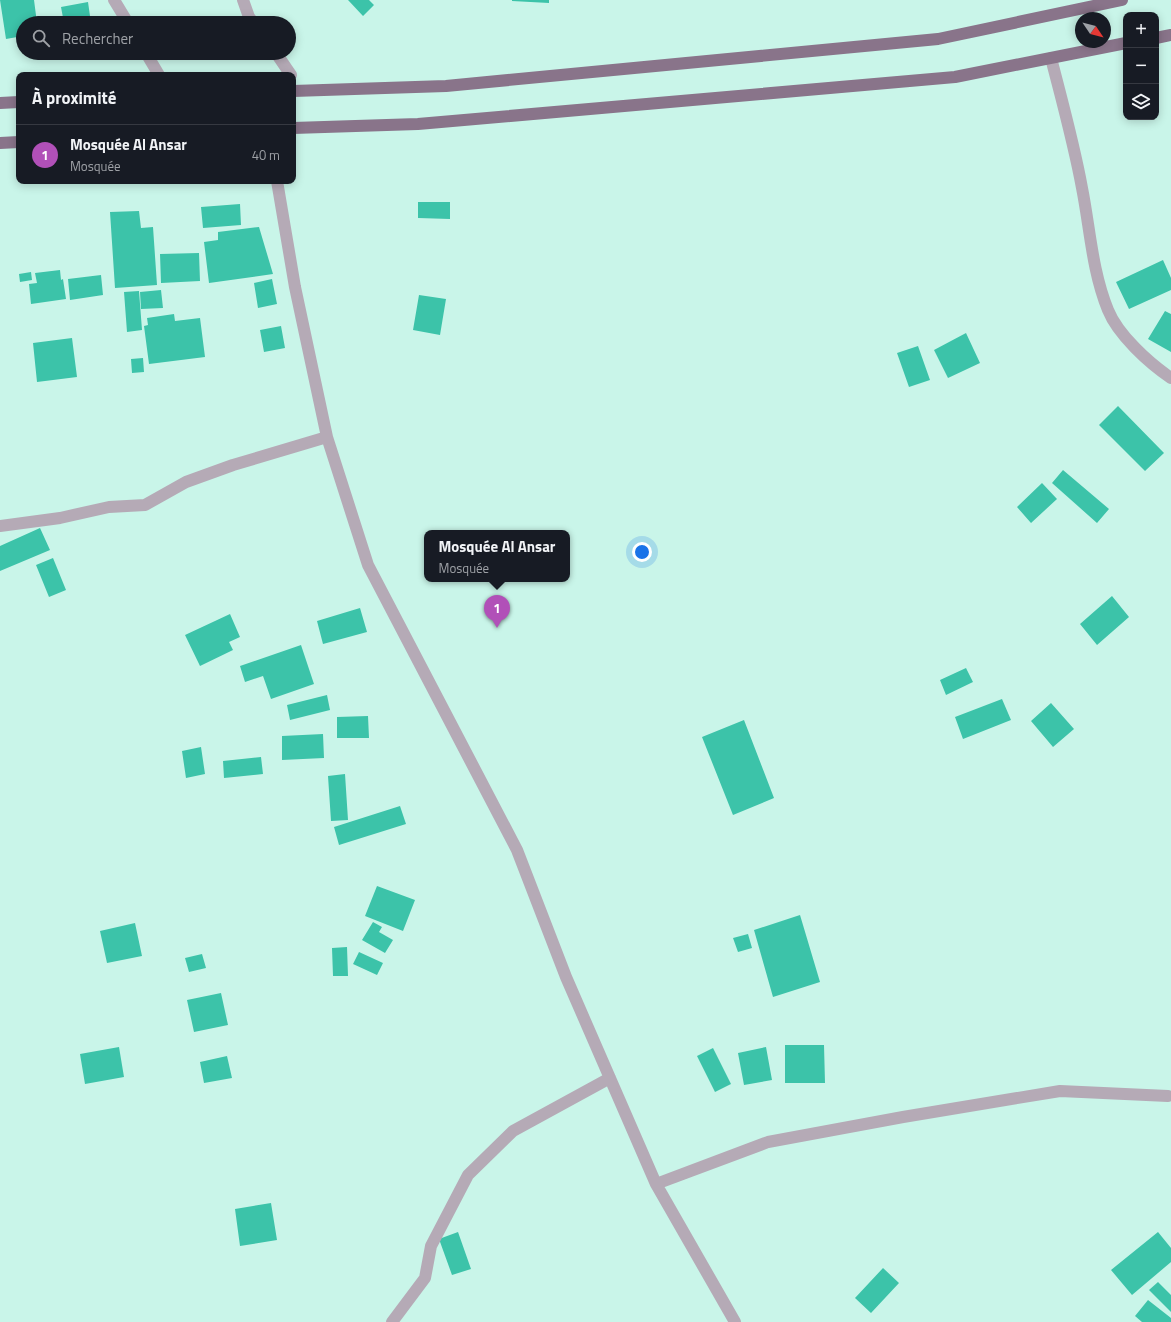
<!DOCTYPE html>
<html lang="fr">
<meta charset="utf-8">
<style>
:root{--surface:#171b24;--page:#20242c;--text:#f1f3f6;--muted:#9ea1a6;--line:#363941;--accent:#b150b8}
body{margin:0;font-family:"Titillium Web",sans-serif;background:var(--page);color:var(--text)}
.controls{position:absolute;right:12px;top:12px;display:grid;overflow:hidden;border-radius:8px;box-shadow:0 2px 10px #0003}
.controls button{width:36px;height:36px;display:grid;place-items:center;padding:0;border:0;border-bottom:1px solid var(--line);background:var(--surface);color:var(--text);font:20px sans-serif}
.compass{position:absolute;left:1075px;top:12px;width:36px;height:36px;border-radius:50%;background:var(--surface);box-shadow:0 2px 10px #0003;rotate:125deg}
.you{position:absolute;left:642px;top:552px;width:14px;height:14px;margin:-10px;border:3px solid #fff;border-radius:50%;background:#1a73e8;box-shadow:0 0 0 6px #1a73e833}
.badge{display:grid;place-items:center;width:26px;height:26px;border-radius:50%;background:var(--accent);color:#fff;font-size:13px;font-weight:700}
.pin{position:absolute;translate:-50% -33px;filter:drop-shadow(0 1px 2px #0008)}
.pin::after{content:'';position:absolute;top:21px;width:14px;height:12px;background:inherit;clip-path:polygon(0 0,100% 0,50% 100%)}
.popup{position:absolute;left:424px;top:530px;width:146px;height:52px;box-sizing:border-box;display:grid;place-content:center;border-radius:8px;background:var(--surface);filter:drop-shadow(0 1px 3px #0005);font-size:13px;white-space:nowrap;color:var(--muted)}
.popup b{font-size:15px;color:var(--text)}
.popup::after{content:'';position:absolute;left:50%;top:100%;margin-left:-8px;border:8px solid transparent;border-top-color:var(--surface)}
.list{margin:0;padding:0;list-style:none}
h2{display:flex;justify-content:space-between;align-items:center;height:52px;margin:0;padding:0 16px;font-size:17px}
h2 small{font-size:13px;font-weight:400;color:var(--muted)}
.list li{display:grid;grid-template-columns:26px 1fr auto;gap:12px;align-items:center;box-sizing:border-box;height:60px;padding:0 16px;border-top:1px solid var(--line)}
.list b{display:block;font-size:15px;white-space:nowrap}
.list p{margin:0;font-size:13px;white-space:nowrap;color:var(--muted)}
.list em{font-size:13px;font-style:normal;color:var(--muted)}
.icon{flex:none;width:22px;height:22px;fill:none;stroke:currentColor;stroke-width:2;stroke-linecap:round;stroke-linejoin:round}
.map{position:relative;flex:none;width:1171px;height:1322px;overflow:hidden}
.search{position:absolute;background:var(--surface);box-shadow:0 2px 10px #0003;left:16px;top:16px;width:280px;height:44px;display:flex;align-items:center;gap:10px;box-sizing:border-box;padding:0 14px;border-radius:22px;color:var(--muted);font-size:15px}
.panel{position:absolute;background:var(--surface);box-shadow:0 2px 10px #0003;left:16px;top:72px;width:280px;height:112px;border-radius:8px}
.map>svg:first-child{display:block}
.building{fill:#3cc3a9}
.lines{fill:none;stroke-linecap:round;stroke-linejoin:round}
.street{stroke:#b5aab6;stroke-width:12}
.primary{stroke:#89748a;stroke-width:12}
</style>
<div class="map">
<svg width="1171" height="1322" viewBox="0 0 1171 1322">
<rect width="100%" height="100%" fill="#c9f5e9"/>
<path class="building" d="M 0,0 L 34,0 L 37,23 L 23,23 L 23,36 L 6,39 Z
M 348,0 L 369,0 L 374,5 L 363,16 Z
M 512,0 L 549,0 L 549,3 L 512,1 Z
M 88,2 L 91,23 L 64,23 L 61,7 Z
M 418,202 L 450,202 L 450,219 L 418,218 Z
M 240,204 L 241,225 L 203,228 L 201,207 Z
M 139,211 L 141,228 L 153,227 L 157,285 L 115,288 L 110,212 Z
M 259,227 L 273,274 L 209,283 L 204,242 L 218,240 L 218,232 Z
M 199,253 L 200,281 L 161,283 L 160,254 Z
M 1163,260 L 1171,278 L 1171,290 L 1129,309 L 1116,282 Z
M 60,270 L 61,280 L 63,279 L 66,299 L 31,304 L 29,284 L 37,283 L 35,273 Z
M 31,272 L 32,280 L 20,282 L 19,274 Z
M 101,275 L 103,295 L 70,300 L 68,279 Z
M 272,279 L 277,304 L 258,308 L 254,283 Z
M 161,290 L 163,308 L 141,309 L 140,292 Z
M 139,291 L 142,330 L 127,332 L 124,292 Z
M 419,295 L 446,299 L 440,335 L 413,330 Z
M 1165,311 L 1171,314 L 1171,352 L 1148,339 Z
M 174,314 L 175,321 L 200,318 L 205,357 L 149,364 L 144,326 L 148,325 L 147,318 Z
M 281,326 L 285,348 L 264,352 L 260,330 Z
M 966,333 L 980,363 L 948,378 L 934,350 Z
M 72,338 L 77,377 L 37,382 L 33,343 Z
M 918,346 L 930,380 L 909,387 L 897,353 Z
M 143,358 L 144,372 L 132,373 L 131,359 Z
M 1118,406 L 1164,453 L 1145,471 L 1099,425 Z
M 1063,470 L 1109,509 L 1097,523 L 1052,483 Z
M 1042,483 L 1057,499 L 1031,523 L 1017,507 Z
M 40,528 L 50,550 L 0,571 L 0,546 Z
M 53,558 L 66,590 L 49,597 L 36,565 Z
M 1112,596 L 1129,617 L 1097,645 L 1080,624 Z
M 360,608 L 367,632 L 323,644 L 317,621 Z
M 230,614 L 240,637 L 229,642 L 233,650 L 200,666 L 185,635 Z
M 301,645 L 314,684 L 271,699 L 263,676 L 245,682 L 240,666 Z
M 966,668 L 973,682 L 946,695 L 940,680 Z
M 327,695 L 330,710 L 290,720 L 287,705 Z
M 1002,699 L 1011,720 L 963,739 L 955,717 Z
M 1051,703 L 1074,729 L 1053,747 L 1031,721 Z
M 368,716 L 369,738 L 337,738 L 337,717 Z
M 744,720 L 774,798 L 733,815 L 702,737 Z
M 323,734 L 324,758 L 282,760 L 282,736 Z
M 201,747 L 205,774 L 186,778 L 182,751 Z
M 261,757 L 263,774 L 224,778 L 223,761 Z
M 345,774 L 348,820 L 331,821 L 328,776 Z
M 400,806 L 406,824 L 339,845 L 334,827 Z
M 377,886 L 415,900 L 403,931 L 365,916 Z
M 800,915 L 820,982 L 773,997 L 754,930 Z
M 373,922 L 382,927 L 379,932 L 393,940 L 385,953 L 362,940 Z
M 135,923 L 142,956 L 107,963 L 100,931 Z
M 748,934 L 752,948 L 738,952 L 733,938 Z
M 347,947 L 348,976 L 333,976 L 332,948 Z
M 359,952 L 383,963 L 377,975 L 353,964 Z
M 202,954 L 206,968 L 189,972 L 185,958 Z
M 221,993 L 228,1025 L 194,1032 L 187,1000 Z
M 785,1045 L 824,1045 L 825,1083 L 785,1083 Z
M 119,1047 L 124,1077 L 85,1084 L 80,1054 Z
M 766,1047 L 772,1080 L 744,1085 L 738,1053 Z
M 713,1048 L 731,1084 L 715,1092 L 697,1056 Z
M 227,1056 L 232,1078 L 204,1083 L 200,1062 Z
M 271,1203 L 277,1240 L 240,1246 L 235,1209 Z
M 458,1232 L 471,1269 L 452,1275 L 439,1239 Z
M 1158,1232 L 1171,1248 L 1171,1262 L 1132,1295 L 1111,1270 Z
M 883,1268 L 899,1283 L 871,1313 L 855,1298 Z
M 1158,1282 L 1171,1295 L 1171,1312 L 1149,1290 Z
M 1148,1300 L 1171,1318 L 1171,1322 L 1142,1322 L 1135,1316 Z"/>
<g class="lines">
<path class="street" d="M 114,0 L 128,23
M 243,0 L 249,17 L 254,23
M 146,53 L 159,75
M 276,53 L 291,75
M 1051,58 C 1062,101 1074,144 1082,188 C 1090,228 1092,271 1108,310 C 1118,335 1149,363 1171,378
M 277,181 L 295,287 L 327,437 L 368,565 L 517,850 L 566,977 L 656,1184 L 735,1322
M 0,526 L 60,518 L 109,507 L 145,505 L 186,482 L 233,465 L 327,437
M 656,1184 L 768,1142 L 903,1117 L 1060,1091 L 1168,1096
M 392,1322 L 425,1278 L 431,1246 L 468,1175 L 513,1131 L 610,1078"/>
<path class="primary" d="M 1156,38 L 1171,35
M 293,91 L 446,86 L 938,39 L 1122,0
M 0,103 L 19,102
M 293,128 L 418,124 L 955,77 L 1126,43
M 0,143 L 19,142"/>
</g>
</svg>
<div class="controls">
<button>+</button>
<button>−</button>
<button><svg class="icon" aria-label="layers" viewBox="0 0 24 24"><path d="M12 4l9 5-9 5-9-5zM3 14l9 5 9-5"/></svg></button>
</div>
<svg class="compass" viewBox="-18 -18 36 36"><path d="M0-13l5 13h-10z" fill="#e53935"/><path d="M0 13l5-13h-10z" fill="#9ea1a6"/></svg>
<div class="you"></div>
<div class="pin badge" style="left:497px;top:628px">1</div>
<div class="popup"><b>Mosquée Al Ansar</b>Mosquée</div>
<div class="search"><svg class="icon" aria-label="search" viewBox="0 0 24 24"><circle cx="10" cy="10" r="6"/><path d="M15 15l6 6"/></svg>Rechercher</div>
<section class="panel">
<h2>À proximité<small></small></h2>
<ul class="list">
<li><span class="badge">1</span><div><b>Mosquée Al Ansar</b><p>Mosquée</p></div><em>40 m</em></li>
</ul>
</section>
</div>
